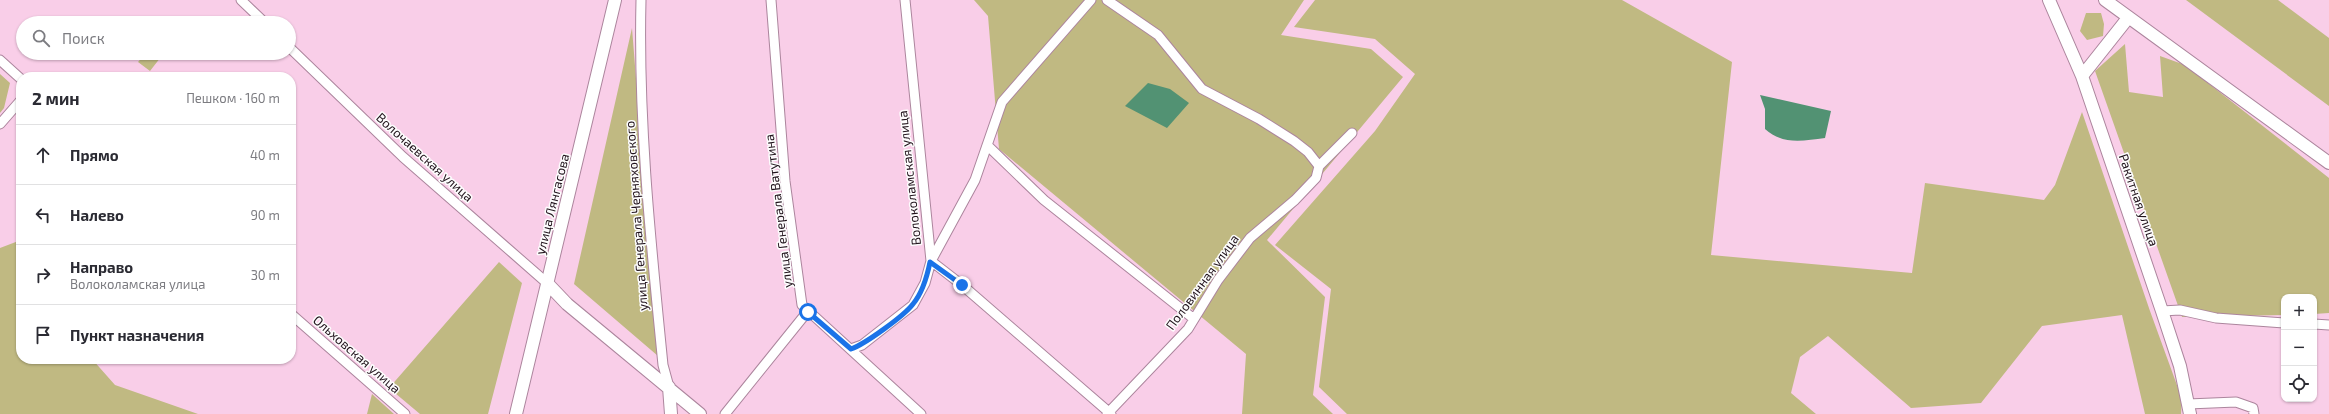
<!DOCTYPE html>
<html lang="ru">
<meta charset="utf-8">
<style>
:root{--surface:#fff;--page:#f7f7f7;--text:#2b2b33;--muted:#7c7c81;--line:#e1e1e2}
body{margin:0;font-family:"Exo 2",sans-serif;background:var(--page);color:var(--text)}
.controls{position:absolute;right:12px;bottom:12px;display:grid;overflow:hidden;border-radius:8px;box-shadow:0 1px 3px #0004}
.controls button{width:36px;height:36px;display:grid;place-items:center;padding:0;border:0;border-bottom:1px solid var(--line);background:var(--surface);color:var(--text);font:20px sans-serif}
.stop{position:absolute;width:12px;height:12px;margin:-9px;border:3px solid #1a73e8;border-radius:50%;background:#fff}
.stop.end{background:#1a73e8;border-color:#fff;box-shadow:0 1px 4px #0008}
.list{margin:0;padding:0;list-style:none}
h2{display:flex;justify-content:space-between;align-items:center;height:52px;margin:0;padding:0 16px;font-size:17px}
h2 small{font-size:13px;font-weight:400;color:var(--muted)}
.list li{display:grid;grid-template-columns:26px 1fr auto;gap:12px;align-items:center;box-sizing:border-box;height:60px;padding:0 16px;border-top:1px solid var(--line)}
.list b{display:block;font-size:15px;white-space:nowrap}
.list p{margin:0;font-size:13px;white-space:nowrap;color:var(--muted)}
.list em{font-size:13px;font-style:normal;color:var(--muted)}
.icon{flex:none;width:22px;height:22px;fill:none;stroke:currentColor;stroke-width:2;stroke-linecap:round;stroke-linejoin:round}
.map{position:relative;flex:none;width:2329px;height:414px;overflow:hidden}
.search{position:absolute;background:var(--surface);box-shadow:0 1px 3px #0004;left:16px;top:16px;width:280px;height:44px;display:flex;align-items:center;gap:10px;box-sizing:border-box;padding:0 14px;border-radius:22px;color:var(--muted);font-size:15px}
.panel{position:absolute;background:var(--surface);box-shadow:0 1px 3px #0004;left:16px;top:72px;width:280px;height:292px;border-radius:16px}
.map>svg:first-child{display:block}
.green{fill:#c0b982}
.water{fill:#529273}
.lines{fill:none;stroke-linecap:round;stroke-linejoin:round}
.street-casing{stroke:#ac859d;stroke-width:11}
.secondary-casing{stroke:#ac859d;stroke-width:14}
.street{stroke:#fff;stroke-width:9}
.secondary{stroke:#fff;stroke-width:12}
.route{stroke:#1a73e8;stroke-width:5}
.labels{text-anchor:middle;dominant-baseline:central;stroke-width:3;stroke-linejoin:round;paint-order:stroke}
.street-label{font-size:13px;fill:#21131c;stroke:#fdfdfd}
</style>
<div class="map">
<svg width="2329" height="414" viewBox="0 0 2329 414">
<rect width="100%" height="100%" fill="#f9cee8"/>
<path class="green" d="M 974,0 L 1304,0 L 1281,35 L 1371,49 L 1403,77 L 1267,240 L 1325,297 L 1313,395 L 1333,414 L 1242,414 L 1246,354 L 999,149 L 988,16 Z
M 1315,0 L 1622,0 L 1732,62 L 1711,255 L 1912,273 L 1925,183 L 2044,200 L 2055,185 L 2082,112 L 2150,311 L 2182,399 L 2181,414 L 2145,414 L 2122,315 L 2042,326 L 1981,403 L 1911,408 L 1828,336 L 1800,357 L 1791,393 L 1816,414 L 1347,414 L 1319,387 L 1331,289 L 1275,245 L 1375,131 L 1415,74 L 1375,39 L 1294,27 Z
M 2186,0 L 2278,0 L 2329,38 L 2329,106 Z
M 2086,13 L 2101,13 L 2104,24 L 2103,36 L 2087,40 L 2080,31 Z
M 632,28 L 658,356 L 574,284 Z
M 2125,44 L 2129,92 L 2163,97 L 2160,56 L 2185,65 L 2329,178 L 2329,313 L 2314,314 L 2314,297 L 2284,297 L 2284,315 L 2182,317 L 2095,71 Z
M 146,53 L 164,53 L 150,71 L 138,62 Z
M 0,74 L 10,83 L 4,108 L 0,113 Z
M 21,240 L 21,359 L 92,359 L 115,385 L 198,414 L 0,414 L 0,248 Z
M 499,262 L 522,283 L 488,414 L 420,414 L 389,388 Z
M 372,394 L 394,414 L 367,414 Z"/>
<path class="water" d="M 1148,83 L 1170,89 L 1189,103 L 1167,128 L 1125,106 Z
M 1760,95 L 1831,111 L 1825,138 C 1802,141 1783,145 1765,129 L 1765,109 Z"/>
<g class="lines">
<defs>
<path id="street" d="M 241,0 L 265,23
M 641,0 C 638,122 651,244 663,365 L 669,387
M 771,0 L 785,181 L 802,305 L 921,414
M 905,0 L 931,261 L 962,285 L 1111,414
M 1107,0 L 1158,35 L 1202,89 L 1259,119 L 1294,141 L 1308,152 L 1319,166
M 289,47 L 403,157 L 547,283
M 0,60 L 21,79
M 0,124 L 21,100
M 987,145 L 1044,200 L 1194,319
M 2162,311 L 2180,310 L 2216,318 L 2284,323
M 291,314 L 405,414
M 2314,324 L 2329,325
M 851,349 L 862,345 L 913,305 L 925,283 L 931,261 L 975,180 L 1002,102 L 1091,0
M 2188,404 L 2236,402 L 2253,408 L 2254,414
M 725,414 L 808,311
M 1107,414 L 1188,329 L 1218,280 L 1250,238 L 1295,200 L 1316,178 L 1319,166 L 1352,133"/>
<path id="secondary" d="M 2049,0 L 2082,76 L 2162,311 L 2180,366 L 2190,414
M 2105,0 L 2329,163
M 2082,76 L 2128,18
M 547,283 L 567,304 L 700,414
M 669,387 L 671,414
M 516,414 L 615,0"/>
</defs>
<use href="#street" class="street-casing"/>
<use href="#secondary" class="secondary-casing"/>
<use href="#street" class="street"/>
<use href="#secondary" class="secondary"/>
</g>
<g class="lines">
<path class="route" d="M 808,312 L 851,349 C 865,344 904,316 913,304 C 923,292 927,277 930,262 L 962,285"/>
</g>
<g class="labels">
<g class="street-label">
<text transform="translate(425 157) rotate(42)">Волочаевская улица</text>
<text transform="translate(909 178) rotate(-96)">Волоколамская улица</text>
<text transform="translate(2139 200) rotate(71)">Ракитная улица</text>
<text transform="translate(552 204) rotate(-76)">улица Лянгасова</text>
<text transform="translate(778 211) rotate(-97)">улица Генерала Ватутина</text>
<text transform="translate(636 216) rotate(-94)">улица Генерала Черняховского</text>
<text transform="translate(1202 282) rotate(-54)">Половинная улица</text>
<text transform="translate(357 354) rotate(41)">Ольховская улица</text>
</g>
</g>
</svg>
<div class="controls">
<button>+</button>
<button>−</button>
<button><svg class="icon" aria-label="locate" viewBox="0 0 24 24"><circle cx="12" cy="12" r="6"/><path d="M12 2v4M12 18v4M2 12h4M18 12h4"/></svg></button>
</div>
<div class="stop" style="left:808px;top:312px"></div>
<div class="stop end" style="left:962px;top:285px"></div>
<div class="search"><svg class="icon" aria-label="search" viewBox="0 0 24 24"><circle cx="10" cy="10" r="6"/><path d="M15 15l6 6"/></svg>Поиск</div>
<section class="panel">
<h2>2 мин<small>Пешком · 160 m</small></h2>
<ul class="list">
<li><svg class="icon" aria-label="ahead" viewBox="0 0 24 24"><path d="M12 20V5M6 11l6-6 6 6"/></svg><div><b>Прямо</b></div><em>40 m</em></li>
<li><svg class="icon" aria-label="left" viewBox="0 0 24 24"><path d="M17 20v-9H6M10 6l-5 5 5 5"/></svg><div><b>Налево</b></div><em>90 m</em></li>
<li><svg class="icon" aria-label="right" viewBox="0 0 24 24"><path d="M7 20v-9h11M14 6l5 5-5 5"/></svg><div><b>Направо</b><p>Волоколамская улица</p></div><em>30 m</em></li>
<li><svg class="icon" aria-label="arrive" viewBox="0 0 24 24"><path d="M6 21V4h12l-3 4 3 4H6"/></svg><div><b>Пункт назначения</b></div></li>
</ul>
</section>
</div>
